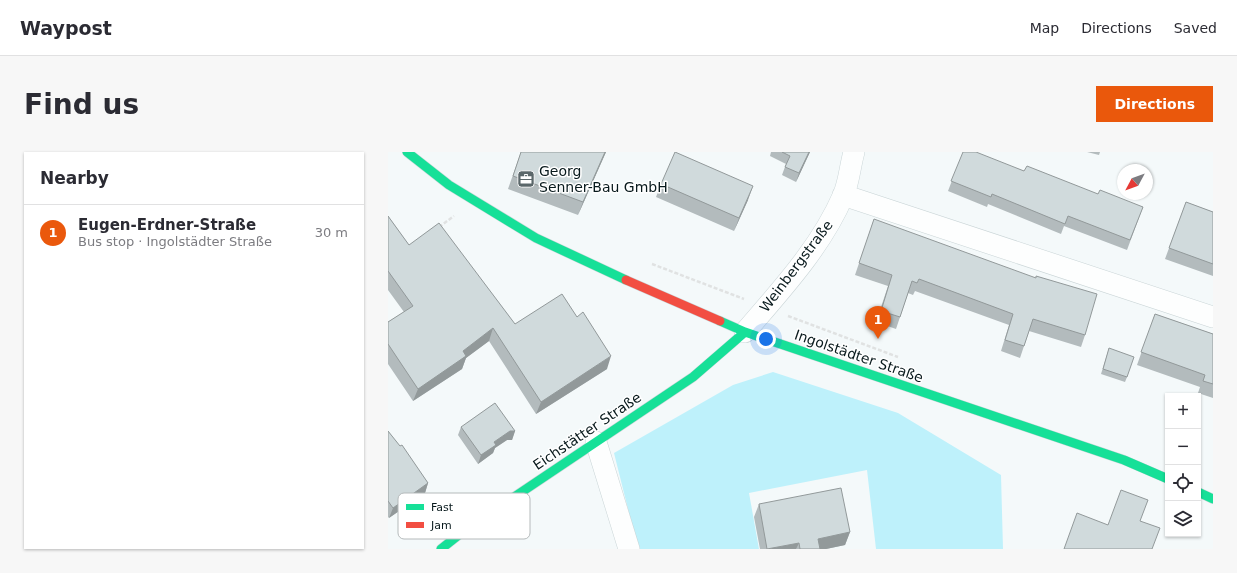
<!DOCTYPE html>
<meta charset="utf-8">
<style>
:root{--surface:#fff;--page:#f7f7f7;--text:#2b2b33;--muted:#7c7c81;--line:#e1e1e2;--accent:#ea580c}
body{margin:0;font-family:"DejaVu Sans",sans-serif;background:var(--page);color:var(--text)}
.controls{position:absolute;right:12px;bottom:12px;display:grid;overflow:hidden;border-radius:0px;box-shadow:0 1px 3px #0004}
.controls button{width:36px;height:36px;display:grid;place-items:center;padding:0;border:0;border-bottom:1px solid var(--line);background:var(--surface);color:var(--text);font:20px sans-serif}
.compass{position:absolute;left:729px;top:12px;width:36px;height:36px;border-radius:50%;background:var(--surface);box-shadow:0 1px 3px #0004;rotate:229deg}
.you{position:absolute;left:378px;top:187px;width:14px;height:14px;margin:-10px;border:3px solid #fff;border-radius:50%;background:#1a73e8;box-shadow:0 0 0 6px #1a73e833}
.badge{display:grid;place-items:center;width:26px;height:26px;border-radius:50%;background:var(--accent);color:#fff;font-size:13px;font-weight:700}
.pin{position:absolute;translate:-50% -33px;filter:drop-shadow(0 1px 2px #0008)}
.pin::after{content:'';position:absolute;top:21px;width:14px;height:12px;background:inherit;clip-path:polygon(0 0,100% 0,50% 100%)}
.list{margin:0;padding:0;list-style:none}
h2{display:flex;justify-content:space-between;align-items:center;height:52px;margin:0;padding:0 16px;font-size:17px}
h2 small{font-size:13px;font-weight:400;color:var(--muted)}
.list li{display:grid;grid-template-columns:26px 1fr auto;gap:12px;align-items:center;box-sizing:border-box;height:56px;padding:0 16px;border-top:1px solid var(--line)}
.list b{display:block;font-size:15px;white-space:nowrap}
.list p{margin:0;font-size:13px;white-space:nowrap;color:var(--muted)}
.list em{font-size:13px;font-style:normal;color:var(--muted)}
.icon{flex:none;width:22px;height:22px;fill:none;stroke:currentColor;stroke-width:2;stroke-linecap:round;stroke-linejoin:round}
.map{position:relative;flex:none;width:825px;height:397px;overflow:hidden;border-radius:0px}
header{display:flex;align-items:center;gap:24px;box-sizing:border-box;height:56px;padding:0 20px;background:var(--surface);border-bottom:1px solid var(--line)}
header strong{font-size:19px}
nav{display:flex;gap:22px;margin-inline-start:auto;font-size:14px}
.intro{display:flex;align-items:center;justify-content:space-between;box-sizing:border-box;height:96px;padding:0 24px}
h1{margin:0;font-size:28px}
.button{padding:10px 18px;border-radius:0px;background:var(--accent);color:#fff;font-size:14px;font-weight:700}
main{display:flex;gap:24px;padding:0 24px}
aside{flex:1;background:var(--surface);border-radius:0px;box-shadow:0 1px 3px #0004}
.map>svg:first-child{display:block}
.green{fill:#bef1fb}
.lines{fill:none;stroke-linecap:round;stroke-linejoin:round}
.street-casing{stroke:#cad5d7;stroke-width:22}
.fast-casing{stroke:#cad5d7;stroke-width:10}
.jam-casing{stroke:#cad5d7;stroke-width:10}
.path{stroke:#e0e2e2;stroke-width:2.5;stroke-dasharray:4 2;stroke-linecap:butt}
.street{stroke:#fdfefe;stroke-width:21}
.fast{stroke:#16e098;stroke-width:9}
.jam{stroke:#f24e42;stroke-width:9}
.wall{fill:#b3bbbd}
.shaded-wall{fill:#92999a}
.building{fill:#d0dadc;stroke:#92999a}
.labels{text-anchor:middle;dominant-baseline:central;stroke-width:3;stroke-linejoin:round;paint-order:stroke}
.poi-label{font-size:14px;fill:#08191c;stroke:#fff;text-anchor:start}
.street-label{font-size:14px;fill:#08191c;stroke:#fff}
.key{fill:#fff;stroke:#b5babb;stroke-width:1}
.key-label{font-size:11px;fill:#08191c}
</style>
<header>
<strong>Waypost</strong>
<nav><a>Map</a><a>Directions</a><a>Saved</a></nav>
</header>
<div class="intro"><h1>Find us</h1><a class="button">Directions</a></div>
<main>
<aside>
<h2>Nearby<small></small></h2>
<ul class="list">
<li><span class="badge">1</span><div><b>Eugen-Erdner-Straße</b><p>Bus stop · Ingolstädter Straße</p></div><em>30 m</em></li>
</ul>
</aside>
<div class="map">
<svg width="825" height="397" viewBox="0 0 825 397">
<rect width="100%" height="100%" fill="#f4f9fa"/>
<path class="green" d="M 385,220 L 510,261 L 613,323 L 615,397 L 488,397 L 479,318 L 361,341 L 371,397 L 250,397 L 226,301 L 345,233 Z"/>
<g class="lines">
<defs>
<path id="street" d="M 455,43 L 825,165
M 357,180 C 393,138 433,95 455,44 C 461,31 462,14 466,0
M 208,290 L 241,397"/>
<path id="fast" d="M 19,0 L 61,33 L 148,86 L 238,128
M 332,169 L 357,180 L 736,308 L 780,327
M 810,340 L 825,347
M 53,397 L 77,378 L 305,225 L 357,180"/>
<path id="jam" d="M 238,128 L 332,169"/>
</defs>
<use href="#street" class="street-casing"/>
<use href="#fast" class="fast-casing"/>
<use href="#jam" class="jam-casing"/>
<path class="path" d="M 51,75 L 66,64
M 264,112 L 356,147
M 400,164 L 510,205"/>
<use href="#street" class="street"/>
<use href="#fast" class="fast"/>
<use href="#jam" class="jam"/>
</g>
<path class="wall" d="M 133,0 L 218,0 L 190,63 L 120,37 Z
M 383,0 L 422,0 L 408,30 L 394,23 L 398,12 L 382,4 Z
M 575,0 L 710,42 L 755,55 L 739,98 L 676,74 L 673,82 L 600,52 L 599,55 L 560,39 Z
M 699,0 L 712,0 L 711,3 Z
M 273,32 L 360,48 L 346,79 L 268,45 Z
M 798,50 L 825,60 L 825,124 L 777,107 Z
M 0,64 L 21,93 L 127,172 L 219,217 L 148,262 L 101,189 L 78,206 L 74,217 L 25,249 L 0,212 L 0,170 L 16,160 L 0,138 Z
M 486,67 L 697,183 L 693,195 L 641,179 L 632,206 L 613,199 L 621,173 L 527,139 L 525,143 L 520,141 L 508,177 L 488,170 L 500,134 L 467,123 Z
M 767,162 L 825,182 L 825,246 L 810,241 L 812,235 L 749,213 Z
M 721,196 L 739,225 L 737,230 L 713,222 Z
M 73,275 L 127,279 L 124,288 L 119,288 L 107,296 L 105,301 L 90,312 L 70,283 Z
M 0,279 L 40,331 L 37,341 L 1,366 L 0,365 Z
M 371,352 L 462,380 L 457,393 L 438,397 L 372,397 L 366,365 Z"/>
<path class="shaded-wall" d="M 217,0 L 218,0 L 190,63 L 195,50 Z
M 421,0 L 422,0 L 408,30 L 411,21 Z
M 365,34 L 360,48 L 346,79 L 351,66 Z
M 105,176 L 101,189 L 78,206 L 74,217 L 25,249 L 30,237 L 75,199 Z
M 223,204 L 219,217 L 148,262 L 153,250 Z
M 122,279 L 127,279 L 124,288 L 119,288 L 107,296 L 105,301 L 90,312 L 93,303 L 106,290 Z
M 40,331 L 37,341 L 1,366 L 5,356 Z
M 462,380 L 457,393 L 438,397 L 426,397 L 430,387 Z
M 411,391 L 408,397 L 379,397 Z"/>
<path class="building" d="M 133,0 L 217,0 L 195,50 L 125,24 Z
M 287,0 L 365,34 L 351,66 L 273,32 Z
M 394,0 L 421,0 L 411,21 L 397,15 L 402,4 Z
M 575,0 L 588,0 L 636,19 L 639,14 L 710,42 L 712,38 L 755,55 L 742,88 L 680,64 L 677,72 L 604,42 L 603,45 L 563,29 Z
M 798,50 L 825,60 L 825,112 L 781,96 Z
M 0,64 L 21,93 L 51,71 L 127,172 L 174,142 L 189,165 L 195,160 L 223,204 L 153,250 L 105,176 L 75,199 L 78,204 L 30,237 L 0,192 L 0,170 L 25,154 L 0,119 Z
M 486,67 L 648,126 L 648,124 L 709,142 L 697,183 L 645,167 L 636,194 L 617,188 L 625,162 L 531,127 L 529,131 L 524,129 L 512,165 L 493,159 L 504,123 L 471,111 Z
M 767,162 L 825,182 L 825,232 L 815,229 L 817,223 L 753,200 Z
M 721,196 L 746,205 L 739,225 L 715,217 Z
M 107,251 L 127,279 L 122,279 L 106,290 L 108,293 L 93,303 L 73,275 Z
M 0,279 L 12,294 L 14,293 L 40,331 L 5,356 L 0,349 Z
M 453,336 L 462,380 L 430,387 L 432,397 L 412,397 L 411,391 L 379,397 L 371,352 Z
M 733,338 L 760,348 L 752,369 L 772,376 L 764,397 L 676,397 L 689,361 L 720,373 Z"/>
<defs>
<symbol id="office-square" viewBox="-11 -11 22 22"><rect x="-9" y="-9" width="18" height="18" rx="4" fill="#5b676a" stroke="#fff"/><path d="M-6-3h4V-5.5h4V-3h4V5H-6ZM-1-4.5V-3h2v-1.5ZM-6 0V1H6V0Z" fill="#fff"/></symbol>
</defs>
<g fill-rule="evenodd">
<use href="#office-square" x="128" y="17" width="20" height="20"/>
</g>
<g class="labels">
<g class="poi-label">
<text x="151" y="19">Georg<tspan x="151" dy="16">Senner-Bau GmbH</tspan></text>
</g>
<g class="street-label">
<text transform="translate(408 114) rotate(-53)">Weinbergstraße</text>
<text transform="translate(471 204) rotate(19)">Ingolstädter Straße</text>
<text transform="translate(199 279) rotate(-34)">Eichstätter Straße</text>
</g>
</g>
<rect x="10" y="341" width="132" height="46" rx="6" class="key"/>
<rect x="18" y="352" width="18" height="6" fill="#16e098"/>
<rect x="18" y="370" width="18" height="6" fill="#f24e42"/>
<g class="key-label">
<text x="43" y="359">Fast</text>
<text x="43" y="377">Jam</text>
</g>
</svg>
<div class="controls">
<button>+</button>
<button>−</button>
<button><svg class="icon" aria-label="locate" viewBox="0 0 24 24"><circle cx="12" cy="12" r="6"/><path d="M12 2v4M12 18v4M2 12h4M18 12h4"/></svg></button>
<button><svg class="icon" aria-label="layers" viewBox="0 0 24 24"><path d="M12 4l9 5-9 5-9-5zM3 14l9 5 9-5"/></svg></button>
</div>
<svg class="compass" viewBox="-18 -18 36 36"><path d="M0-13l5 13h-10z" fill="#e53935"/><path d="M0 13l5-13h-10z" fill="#7c7c81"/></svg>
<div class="you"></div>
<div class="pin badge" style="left:490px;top:187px">1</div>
</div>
</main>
